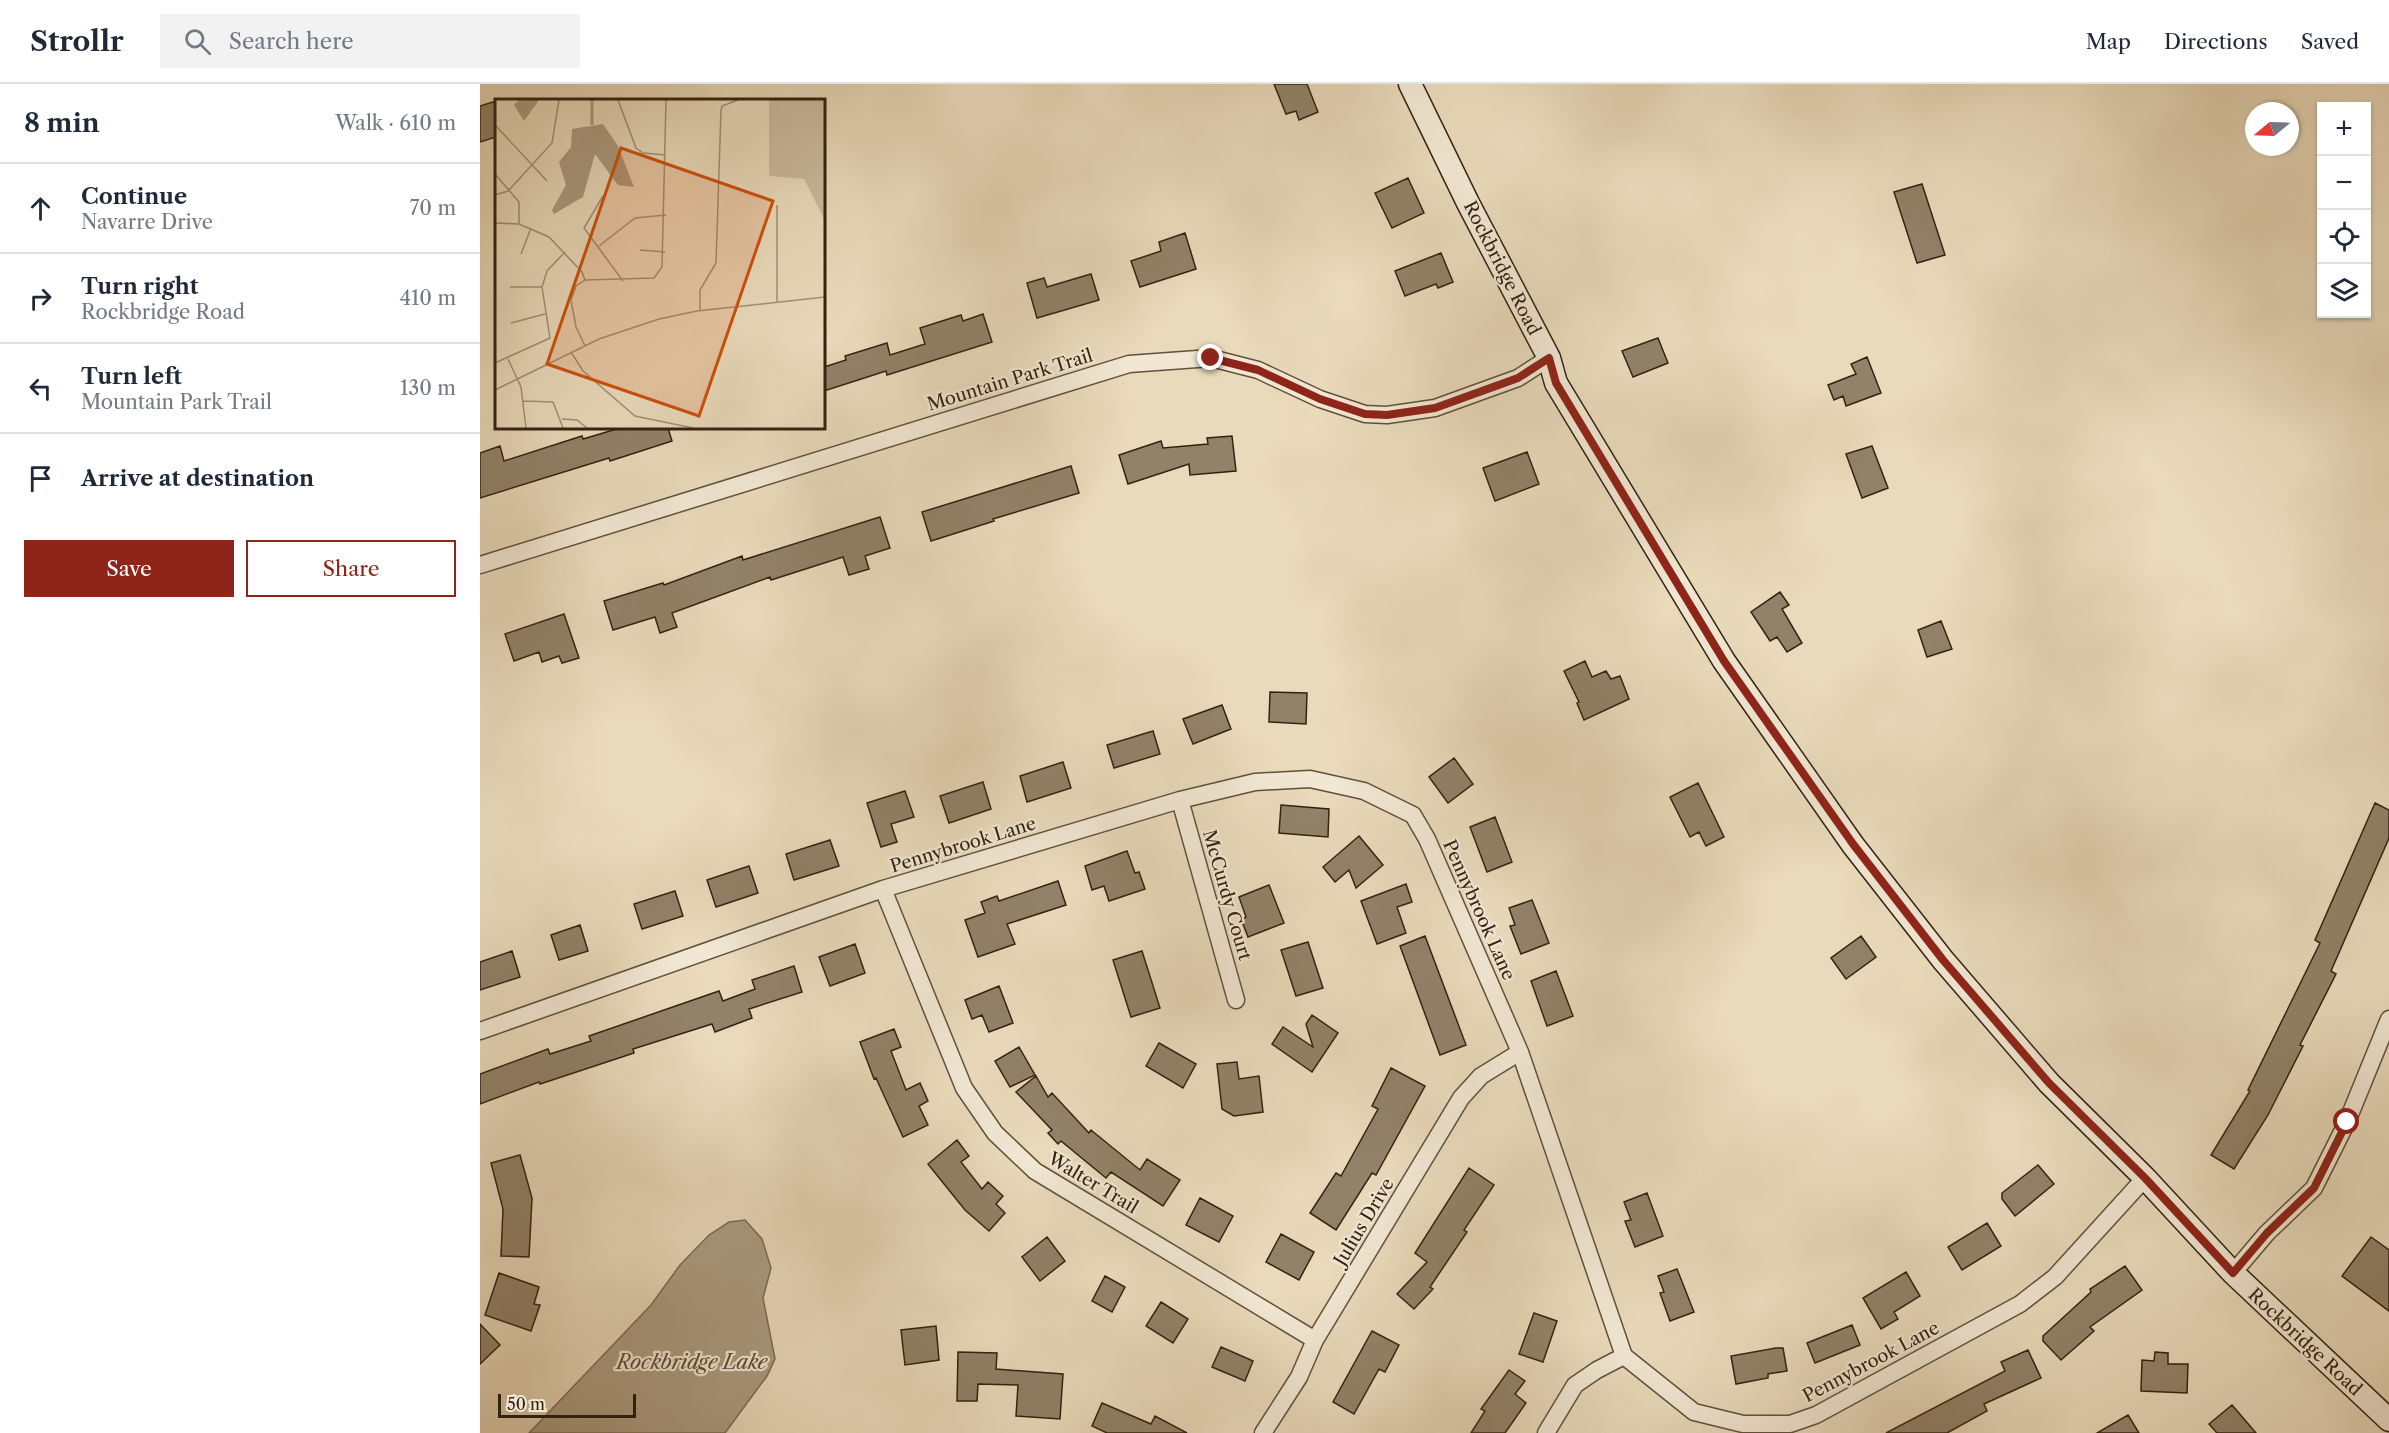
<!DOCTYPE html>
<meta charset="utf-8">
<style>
:root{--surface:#fff;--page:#f2f2f3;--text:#1f2937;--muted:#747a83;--line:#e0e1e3;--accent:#8f2418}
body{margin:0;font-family:"Libre Caslon Text",serif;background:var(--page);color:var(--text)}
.controls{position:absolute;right:18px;top:18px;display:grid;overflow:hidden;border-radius:0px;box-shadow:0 2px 4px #0004}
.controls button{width:54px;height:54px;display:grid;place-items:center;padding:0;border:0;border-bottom:2px solid var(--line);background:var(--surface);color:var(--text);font:30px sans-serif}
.compass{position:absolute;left:1765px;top:18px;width:54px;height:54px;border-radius:50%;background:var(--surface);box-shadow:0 2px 4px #0004;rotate:251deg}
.scale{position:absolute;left:18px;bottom:15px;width:138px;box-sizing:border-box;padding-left:6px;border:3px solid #322310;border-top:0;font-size:16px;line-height:21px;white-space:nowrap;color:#322310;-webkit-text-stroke:4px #f1e7d3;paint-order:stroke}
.stop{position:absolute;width:18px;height:18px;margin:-14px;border:4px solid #8f2418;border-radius:50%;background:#fff}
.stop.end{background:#8f2418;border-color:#fff;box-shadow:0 2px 6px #0008}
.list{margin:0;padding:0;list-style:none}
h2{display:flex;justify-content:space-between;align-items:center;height:78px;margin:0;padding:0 24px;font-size:26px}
h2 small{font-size:20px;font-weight:400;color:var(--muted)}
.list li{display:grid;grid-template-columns:39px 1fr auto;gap:18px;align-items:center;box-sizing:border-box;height:90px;padding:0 24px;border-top:2px solid var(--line)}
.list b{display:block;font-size:22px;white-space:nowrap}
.list p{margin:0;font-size:20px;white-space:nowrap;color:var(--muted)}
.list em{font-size:20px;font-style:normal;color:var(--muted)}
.actions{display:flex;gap:12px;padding:18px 24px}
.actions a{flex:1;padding:14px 0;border:2px solid var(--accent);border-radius:0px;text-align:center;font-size:21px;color:var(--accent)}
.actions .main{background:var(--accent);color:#fff}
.icon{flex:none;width:33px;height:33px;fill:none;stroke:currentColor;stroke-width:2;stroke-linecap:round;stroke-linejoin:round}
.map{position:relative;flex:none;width:1909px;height:1349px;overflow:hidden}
header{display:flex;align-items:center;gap:36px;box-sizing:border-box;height:84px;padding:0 30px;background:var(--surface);border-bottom:2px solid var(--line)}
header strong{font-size:28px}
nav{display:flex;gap:33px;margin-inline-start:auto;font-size:21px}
.search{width:420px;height:54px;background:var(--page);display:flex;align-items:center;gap:15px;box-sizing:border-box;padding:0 21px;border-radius:0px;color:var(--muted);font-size:22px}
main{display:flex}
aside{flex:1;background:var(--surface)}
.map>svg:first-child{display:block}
.water{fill:#ab9c81;stroke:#7b6c54;stroke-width:1.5}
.building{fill:#918269;stroke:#322310;stroke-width:1.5}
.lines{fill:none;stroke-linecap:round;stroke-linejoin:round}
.minor-casing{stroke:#60513b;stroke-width:19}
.secondary-casing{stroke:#322310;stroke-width:25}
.minor{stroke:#f1e7d3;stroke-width:16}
.secondary{stroke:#f1e7d3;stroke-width:22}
.route{stroke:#8f2418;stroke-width:8}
.labels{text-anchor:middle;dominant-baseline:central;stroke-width:4.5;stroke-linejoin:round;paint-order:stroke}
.street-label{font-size:18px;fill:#322310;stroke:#f1e7d3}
.water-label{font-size:20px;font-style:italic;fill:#5c4d38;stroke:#f1e7d3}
.inset-river{fill:none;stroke:#ab9c81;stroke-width:3}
.inset-road{fill:none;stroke:#a09177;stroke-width:1.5}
.view{fill:#cd510d;fill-opacity:0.15;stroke:#cd510d;stroke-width:3}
.inset-edge{fill:none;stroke:#322310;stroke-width:3}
</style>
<header>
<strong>Strollr</strong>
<div class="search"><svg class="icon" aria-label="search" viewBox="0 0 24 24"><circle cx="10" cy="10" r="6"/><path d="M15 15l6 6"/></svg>Search here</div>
<nav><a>Map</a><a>Directions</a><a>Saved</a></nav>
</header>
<main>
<aside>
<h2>8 min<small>Walk · 610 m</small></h2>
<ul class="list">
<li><svg class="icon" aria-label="ahead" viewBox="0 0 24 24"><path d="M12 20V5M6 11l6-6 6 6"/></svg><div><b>Continue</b><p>Navarre Drive</p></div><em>70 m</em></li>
<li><svg class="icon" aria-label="right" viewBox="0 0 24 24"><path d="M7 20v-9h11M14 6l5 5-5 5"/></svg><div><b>Turn right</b><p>Rockbridge Road</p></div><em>410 m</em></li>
<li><svg class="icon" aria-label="left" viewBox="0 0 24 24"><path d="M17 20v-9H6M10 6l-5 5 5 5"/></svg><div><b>Turn left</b><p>Mountain Park Trail</p></div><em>130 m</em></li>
<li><svg class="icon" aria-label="arrive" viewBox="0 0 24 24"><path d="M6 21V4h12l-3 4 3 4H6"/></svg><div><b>Arrive at destination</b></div></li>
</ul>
<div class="actions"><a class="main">Save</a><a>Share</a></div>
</aside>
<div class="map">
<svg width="1909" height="1349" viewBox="0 0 1909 1349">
<rect width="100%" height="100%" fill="#e9dabb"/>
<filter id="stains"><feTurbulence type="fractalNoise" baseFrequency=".00333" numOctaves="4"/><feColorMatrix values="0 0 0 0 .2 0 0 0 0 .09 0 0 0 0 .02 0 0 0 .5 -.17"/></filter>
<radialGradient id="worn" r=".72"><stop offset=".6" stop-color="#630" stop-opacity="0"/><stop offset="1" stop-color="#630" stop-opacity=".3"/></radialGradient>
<path class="water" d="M 265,1136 L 282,1155 L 291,1184 L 283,1214 L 295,1275 L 287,1292 L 245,1349 L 49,1349 L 171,1221 L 200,1181 L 229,1151 L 249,1138 Z"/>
<path class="building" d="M 794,0 L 827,0 L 838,28 L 819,36 L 816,27 L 806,30 Z
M 16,17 L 16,53 L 0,58 L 0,22 Z
M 928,94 L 944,129 L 912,144 L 895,109 Z
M 1442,100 L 1465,171 L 1437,179 L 1414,108 Z
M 705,149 L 716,185 L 660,203 L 651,177 L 681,167 L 679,158 Z
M 961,169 L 973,198 L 958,204 L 956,200 L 925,212 L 915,187 Z
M 611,190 L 619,216 L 557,234 L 547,199 L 564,194 L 567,203 Z
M 503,230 L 512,258 L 407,291 L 406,287 L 344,307 L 344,283 L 366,276 L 365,272 L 407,259 L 410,271 L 445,260 L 440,244 L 481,231 L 483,237 Z
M 1178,254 L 1188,279 L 1153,293 L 1142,267 Z
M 1387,273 L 1401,309 L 1366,322 L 1363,312 L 1354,316 L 1348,301 L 1376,290 L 1371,280 Z
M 140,344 L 188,344 L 192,357 L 130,377 L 129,374 L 0,414 L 0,369 L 20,362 L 24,377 L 102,352 L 103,355 Z
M 752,352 L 756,387 L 710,391 L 709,380 L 648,400 L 639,371 L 681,357 L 683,364 L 728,360 L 727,354 Z
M 1392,362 L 1408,404 L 1382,414 L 1366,370 Z
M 1047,368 L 1059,400 L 1015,417 L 1003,384 Z
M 591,382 L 599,409 L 513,435 L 514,437 L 451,457 L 442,428 Z
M 400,433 L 410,464 L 385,472 L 389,485 L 369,491 L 363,473 L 291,496 L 290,493 L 192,529 L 197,543 L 180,549 L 175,533 L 133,546 L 124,517 L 183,499 L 184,501 L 262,472 L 263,476 Z
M 1300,508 L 1309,521 L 1302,525 L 1322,559 L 1307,568 L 1297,553 L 1290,557 L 1271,528 Z
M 84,530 L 99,574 L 82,579 L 79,572 L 62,578 L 59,568 L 34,577 L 25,550 Z
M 1461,537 L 1472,565 L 1447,573 L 1438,546 Z
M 1105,577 L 1112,593 L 1126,587 L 1131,595 L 1140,592 L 1149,615 L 1104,636 L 1097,619 L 1099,618 L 1084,587 Z
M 790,608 L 827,609 L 826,640 L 789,638 Z
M 742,621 L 751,645 L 713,660 L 703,635 Z
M 673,647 L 680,670 L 634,684 L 627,661 Z
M 974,674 L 993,700 L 968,719 L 949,693 Z
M 583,678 L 591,704 L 547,718 L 540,692 Z
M 503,698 L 511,725 L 469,739 L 460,712 Z
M 1218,699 L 1244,753 L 1226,762 L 1219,748 L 1210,753 L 1190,713 Z
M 425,707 L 434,733 L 411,740 L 417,758 L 401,763 L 387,719 Z
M 1895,719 L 1909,726 L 1909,754 L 1851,887 L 1856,890 L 1820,961 L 1823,962 L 1788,1031 L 1754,1085 L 1731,1071 L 1770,1007 L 1768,1006 L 1840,859 L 1835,856 Z
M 801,721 L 849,725 L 848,753 L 799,749 Z
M 1015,733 L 1032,778 L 1007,788 L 990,743 Z
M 879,752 L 903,781 L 876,804 L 869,786 L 855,798 L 843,783 Z
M 350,756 L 359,782 L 314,796 L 306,770 Z
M 647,767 L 655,789 L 659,788 L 665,805 L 629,817 L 624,802 L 612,806 L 605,782 Z
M 269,782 L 278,809 L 236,823 L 227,796 Z
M 578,797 L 586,821 L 527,840 L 535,860 L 498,873 L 485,836 L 505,829 L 501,818 L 517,812 L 519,817 Z
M 926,800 L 932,818 L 917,823 L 926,849 L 897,860 L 881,817 Z
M 789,801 L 804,839 L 768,853 L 761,835 L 766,833 L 759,813 Z
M 195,807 L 203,832 L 162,845 L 154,820 Z
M 1052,816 L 1069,859 L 1041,870 L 1030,842 L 1035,841 L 1029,824 Z
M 100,841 L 108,867 L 79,876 L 71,851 Z
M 945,852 L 986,961 L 960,971 L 920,862 Z
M 1381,852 L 1396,873 L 1366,895 L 1351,874 Z
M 828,858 L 843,904 L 816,912 L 801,866 Z
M 375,860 L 385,889 L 350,902 L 339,873 Z
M 32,867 L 40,893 L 0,906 L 0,878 Z
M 662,867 L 680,924 L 651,933 L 633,876 Z
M 314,882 L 322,908 L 269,925 L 272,934 L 235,948 L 232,940 L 153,965 L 154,969 L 60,1000 L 59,998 L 0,1020 L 0,990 L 68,965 L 70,970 L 111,957 L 109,952 L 239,907 L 243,917 L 275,905 L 272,896 Z
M 1076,887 L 1093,932 L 1067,942 L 1051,897 Z
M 519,902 L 533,939 L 509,948 L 502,931 L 492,935 L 485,916 Z
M 832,931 L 858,949 L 832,988 L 792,960 L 803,943 L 833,963 L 826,940 Z
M 414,945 L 421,963 L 411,967 L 426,1006 L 440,999 L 448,1017 L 439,1022 L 448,1041 L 423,1053 L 396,994 L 394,995 L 380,958 Z
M 679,959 L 716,980 L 703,1004 L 666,982 Z
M 539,963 L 555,991 L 530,1003 L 515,977 Z
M 757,978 L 759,995 L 779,992 L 783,1028 L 754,1032 L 742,1025 L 737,980 Z
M 911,984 L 945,1002 L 896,1091 L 892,1089 L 856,1146 L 830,1129 L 856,1089 L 861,1092 L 898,1025 L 892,1022 Z
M 556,992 L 568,1013 L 572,1009 L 609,1049 L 611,1046 L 660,1086 L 667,1075 L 700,1096 L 683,1122 L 631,1088 L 626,1094 L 581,1057 L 578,1060 L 568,1049 L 572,1046 L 536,1008 Z
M 477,1056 L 489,1072 L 481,1078 L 502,1105 L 508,1098 L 523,1112 L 516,1120 L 525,1129 L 509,1147 L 485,1126 L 448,1080 Z
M 40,1071 L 52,1114 L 49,1173 L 21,1172 L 23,1125 L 11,1079 Z
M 1558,1081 L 1574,1100 L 1535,1132 L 1522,1115 L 1522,1109 Z
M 989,1084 L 1014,1101 L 984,1146 L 987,1148 L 950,1203 L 953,1205 L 934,1225 L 917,1210 L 947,1178 L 935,1169 Z
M 1167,1109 L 1183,1152 L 1155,1163 L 1145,1137 L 1151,1136 L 1144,1118 Z
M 720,1114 L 753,1132 L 739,1158 L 706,1141 Z
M 1507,1139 L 1521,1162 L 1482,1186 L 1468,1163 Z
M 801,1150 L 834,1168 L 819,1196 L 786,1178 Z
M 567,1153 L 585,1177 L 560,1197 L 542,1173 Z
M 1891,1153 L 1909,1166 L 1909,1227 L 1862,1192 Z
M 1645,1182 L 1662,1206 L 1610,1243 L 1614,1247 L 1581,1276 L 1563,1257 L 1563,1252 L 1611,1208 L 1610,1205 Z
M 1197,1185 L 1214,1228 L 1190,1237 L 1180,1209 L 1184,1208 L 1178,1192 Z
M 1426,1188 L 1440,1212 L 1414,1228 L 1418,1235 L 1401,1245 L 1383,1214 Z
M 19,1189 L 59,1203 L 54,1220 L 60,1221 L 51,1247 L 5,1231 Z
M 625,1192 L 645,1203 L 632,1228 L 612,1217 Z
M 681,1218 L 708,1235 L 693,1259 L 666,1242 Z
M 1054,1229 L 1077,1237 L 1063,1278 L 1039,1270 Z
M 0,1240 L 20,1261 L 0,1280 Z
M 1372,1241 L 1380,1261 L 1335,1279 L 1327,1259 Z
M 456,1242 L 459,1276 L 425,1281 L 421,1246 Z
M 892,1247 L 919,1261 L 905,1288 L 899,1285 L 874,1330 L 853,1318 Z
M 741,1263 L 773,1277 L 765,1297 L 732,1283 Z
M 1296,1264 L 1303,1264 L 1307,1287 L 1288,1290 L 1288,1294 L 1256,1300 L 1251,1272 Z
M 1548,1266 L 1561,1294 L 1504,1320 L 1507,1327 L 1467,1349 L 1406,1349 L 1525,1287 L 1521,1278 Z
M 478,1268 L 517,1269 L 516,1285 L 583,1290 L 580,1335 L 536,1332 L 538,1301 L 498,1300 L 497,1317 L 477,1317 Z
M 1675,1268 L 1688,1269 L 1688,1280 L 1708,1280 L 1707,1309 L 1661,1307 L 1662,1276 L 1674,1277 Z
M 1029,1286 L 1045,1297 L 1035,1310 L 1046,1319 L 1025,1349 L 991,1349 L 1005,1327 L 1001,1325 Z
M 622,1319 L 671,1340 L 675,1332 L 707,1349 L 627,1349 L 612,1342 Z
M 1752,1321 L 1776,1349 L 1737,1349 L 1729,1340 Z
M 1648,1331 L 1659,1349 L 1617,1349 Z"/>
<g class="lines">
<defs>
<path id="minor" d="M 0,481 L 649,280 L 731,274 L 778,286 L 840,315 L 885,330 L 907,331 L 955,324 L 1038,294 L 1069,274
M 700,716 L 756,916
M 403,805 L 484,1004 L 515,1049 L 555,1087 L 835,1256
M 0,947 L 403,805 L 700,716 L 775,698 L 830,695 L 884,707 L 933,731 L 947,755 L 1040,968 L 1144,1272 L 1214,1328 L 1263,1340 L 1310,1340 L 1336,1331 L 1540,1220 L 1575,1193 L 1665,1094
M 1753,1189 L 1787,1149 L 1834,1104 L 1867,1038 L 1909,935
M 783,1349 L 819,1293 L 835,1256 L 981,1014 L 1001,992 L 1040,968
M 1066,1349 L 1095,1301 L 1117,1286 L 1144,1272"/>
<path id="secondary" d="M 930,0 L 988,119 L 1069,274 L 1076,299 L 1244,577 L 1373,761 L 1463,876 L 1569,999 L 1665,1094 L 1753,1189 L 1909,1336"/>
</defs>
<use href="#minor" class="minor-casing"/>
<use href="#secondary" class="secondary-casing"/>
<use href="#minor" class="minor"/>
<use href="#secondary" class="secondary"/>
</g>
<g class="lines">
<path class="route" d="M 731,274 L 778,286 L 840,315 L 885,330 L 907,331 L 955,324 L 1038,294 L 1069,274 L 1076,299 L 1244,577 L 1373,760 L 1463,876 L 1569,999 L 1665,1094 L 1753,1189 L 1787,1149 L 1834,1104 L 1867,1038"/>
</g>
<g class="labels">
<g class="street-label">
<text transform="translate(1022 184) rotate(63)">Rockbridge Road</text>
<text transform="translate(530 296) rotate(-17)">Mountain Park Trail</text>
<text transform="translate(483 761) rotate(-17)">Pennybrook Lane</text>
<text transform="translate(747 811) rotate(74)">McCurdy Court</text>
<text transform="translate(999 826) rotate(66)">Pennybrook Lane</text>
<text transform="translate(613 1099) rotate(31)">Walter Trail</text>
<text transform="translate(884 1138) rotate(-59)">Julius Drive</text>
<text transform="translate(1825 1258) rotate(43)">Rockbridge Road</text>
<text transform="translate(1391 1278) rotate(-28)">Pennybrook Lane</text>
</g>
<g class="water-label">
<text x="212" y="1278">Rockbridge Lake</text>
</g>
</g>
<g transform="translate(15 15)">
<rect width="330" height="330" fill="#e9dabb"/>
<path d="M 274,1 L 330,1 L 330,122 L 309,80 L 274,77 Z" fill="#cabb9e"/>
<path d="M 24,1 L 44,1 L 29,22 L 19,6 ZM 108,25 L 123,47 L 139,88 L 123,86 L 100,55 L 88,98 L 59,115 L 57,111 L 71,86 L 64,63 L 76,48 L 77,30 Z" fill="#ab9c81"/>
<path class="inset-river" d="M 97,1 L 97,26"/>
<path class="inset-road" d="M 123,1 L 141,49 L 148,54 L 171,56M 0,26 L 52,82M 0,75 L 24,103 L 24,125M 0,96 L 13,92 L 57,44 L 64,1M 108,97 L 89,129 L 128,182M 0,124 L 24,125 L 54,138 L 87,173 L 90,181M 104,147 L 140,119 L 171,116M 145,151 L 170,153M 26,155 L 36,129M 15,188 L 47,188M 282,203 L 282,106M 205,212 L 205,191 L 221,164 L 226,12 L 227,7 L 243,1M 16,224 L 50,215M 90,247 L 81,228 L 76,201 L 81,187 L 90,181 L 159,179 L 167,168 L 171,1M 76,253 L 88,272 L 140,317 L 198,329M 13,260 L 26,288 L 31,329M 0,264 L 55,239 L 47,188 L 52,172 L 70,153M 0,291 L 104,240 L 164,220 L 202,212 L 330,198M 28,302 L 58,303 L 68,329M 67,320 L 82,321 L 92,329"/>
<path class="view" d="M 126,49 L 278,102 L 204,317 L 52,265 Z"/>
<rect width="330" height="330" class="inset-edge"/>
</g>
<rect width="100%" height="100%" filter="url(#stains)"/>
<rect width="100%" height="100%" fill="url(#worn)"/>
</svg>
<div class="controls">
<button>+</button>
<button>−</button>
<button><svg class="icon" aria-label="locate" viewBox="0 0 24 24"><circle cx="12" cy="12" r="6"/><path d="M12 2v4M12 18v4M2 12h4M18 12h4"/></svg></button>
<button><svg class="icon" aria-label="layers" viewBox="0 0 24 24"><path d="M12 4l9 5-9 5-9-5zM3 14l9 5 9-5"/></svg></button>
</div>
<svg class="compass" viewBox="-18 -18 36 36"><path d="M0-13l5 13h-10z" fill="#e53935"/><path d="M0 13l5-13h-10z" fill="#747a83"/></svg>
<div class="scale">50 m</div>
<div class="stop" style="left:1867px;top:1038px"></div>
<div class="stop end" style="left:731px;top:274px"></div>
</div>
</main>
